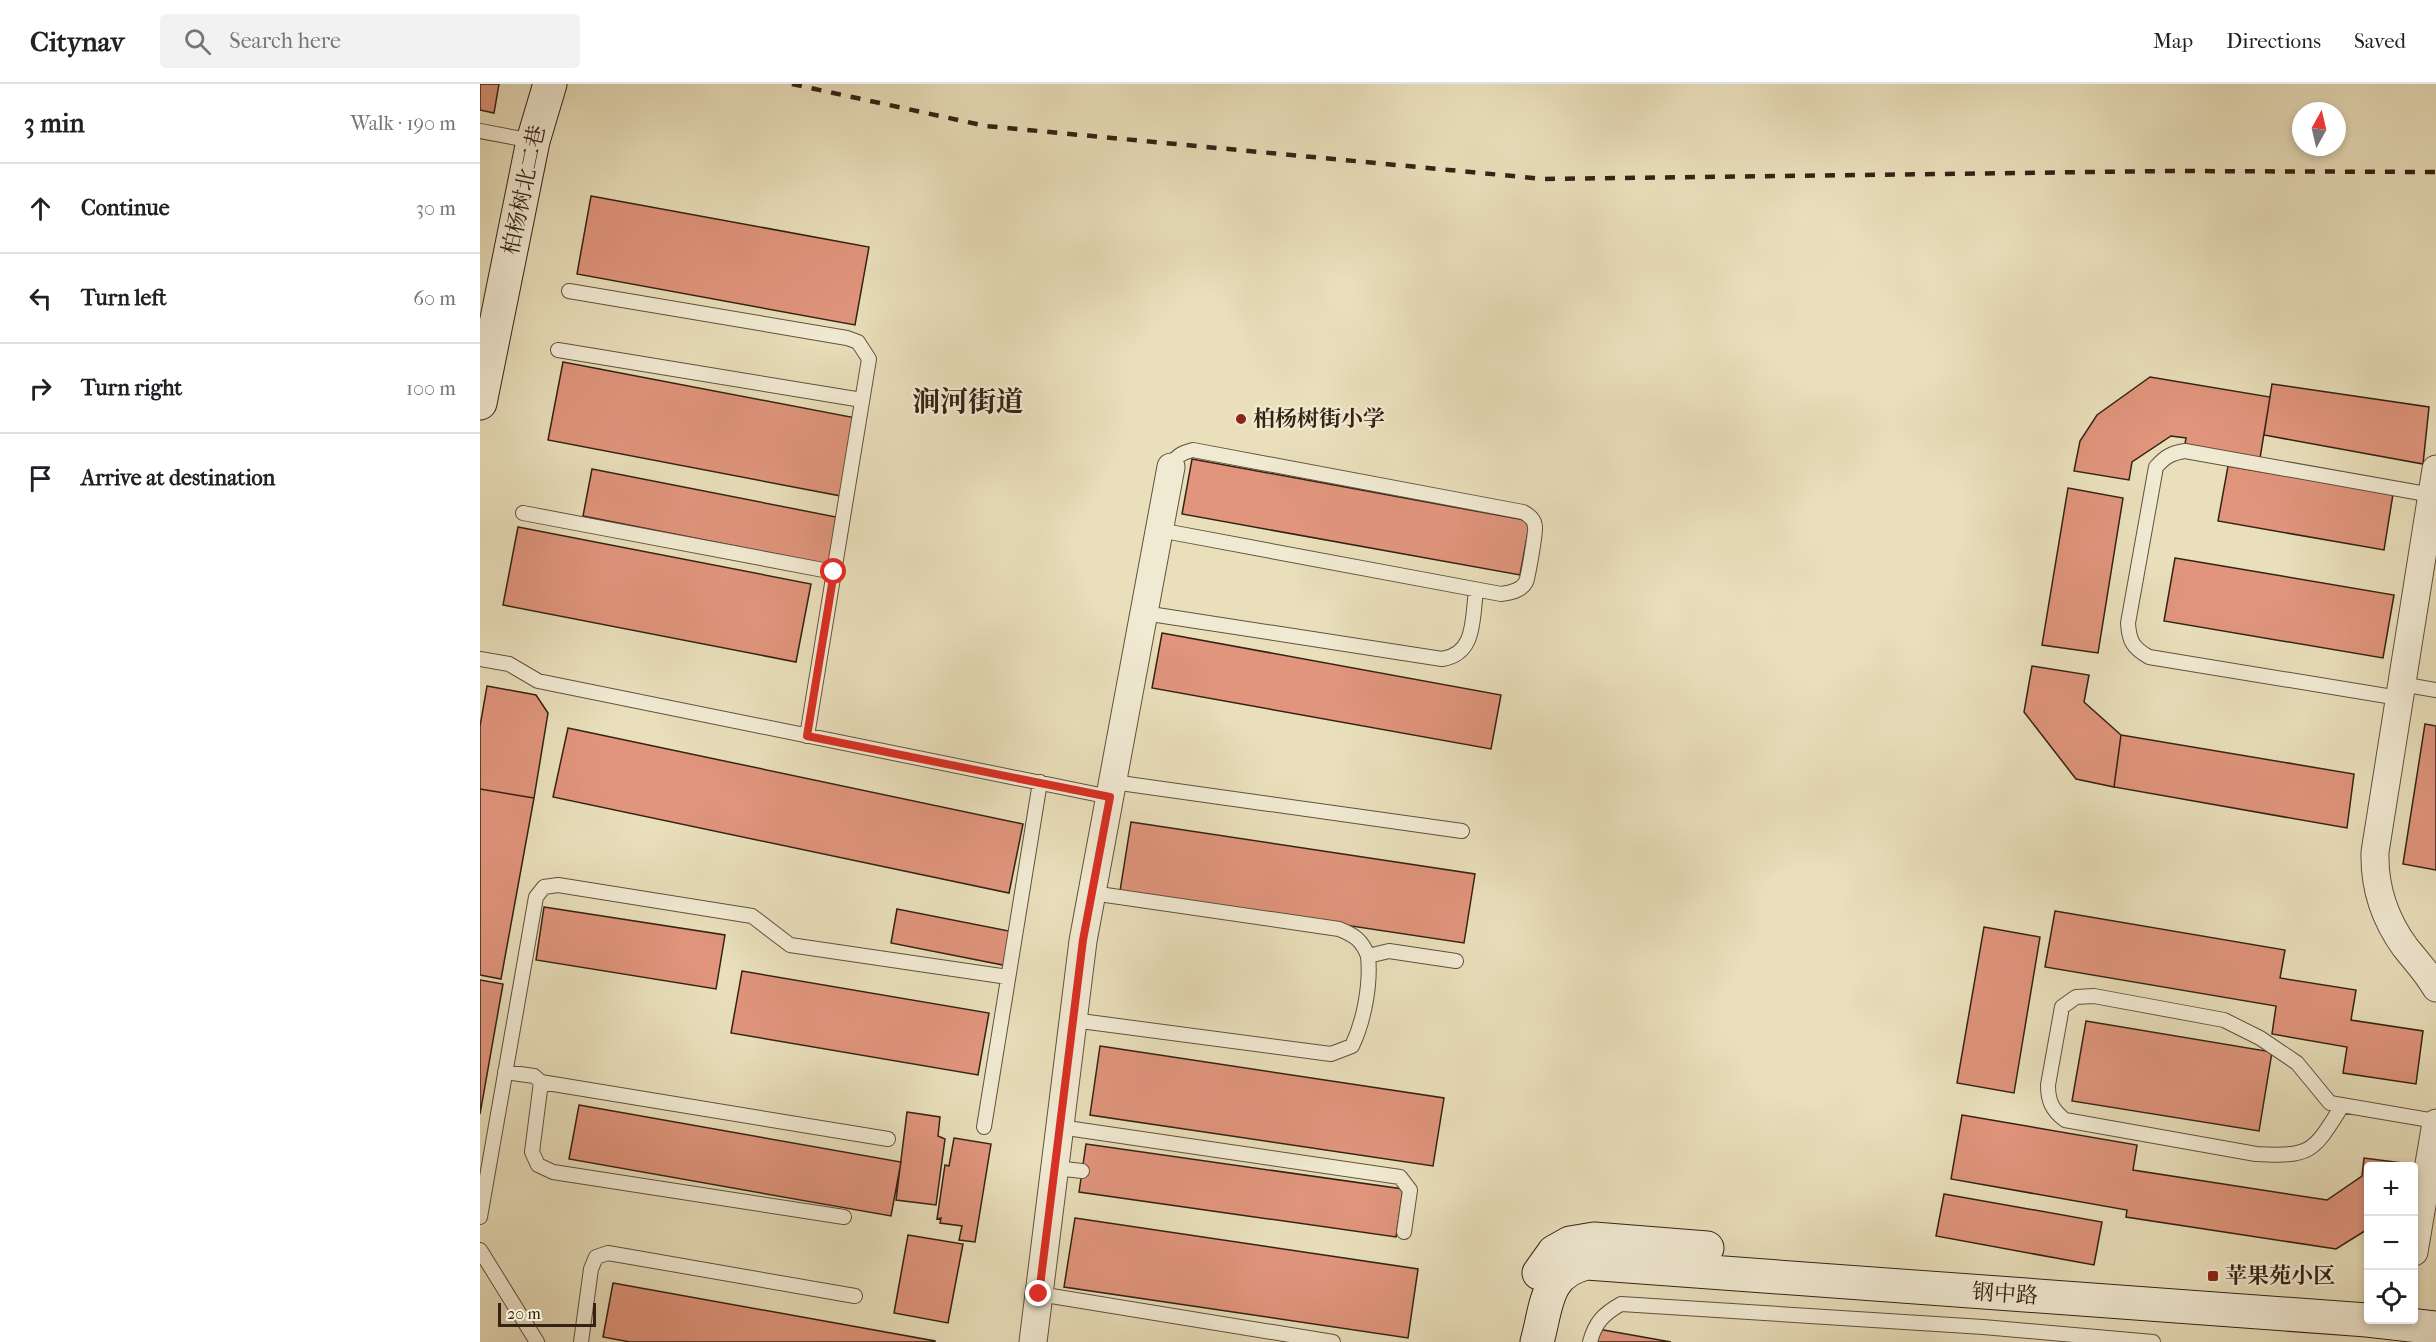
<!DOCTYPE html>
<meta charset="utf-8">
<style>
:root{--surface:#fff;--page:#f2f2f2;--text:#202124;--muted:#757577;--line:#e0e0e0}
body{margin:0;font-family:"IM FELL French Canon","Noto Serif SC",serif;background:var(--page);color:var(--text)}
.controls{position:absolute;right:18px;bottom:18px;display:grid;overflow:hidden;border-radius:6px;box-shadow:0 3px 9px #0003}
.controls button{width:54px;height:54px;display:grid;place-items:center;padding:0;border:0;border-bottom:2px solid var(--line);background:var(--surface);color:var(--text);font:30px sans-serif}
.compass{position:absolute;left:1812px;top:18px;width:54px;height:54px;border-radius:50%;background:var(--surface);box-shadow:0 3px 9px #0003;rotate:8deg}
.scale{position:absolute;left:18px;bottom:15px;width:98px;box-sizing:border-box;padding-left:6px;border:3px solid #342214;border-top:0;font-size:16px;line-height:21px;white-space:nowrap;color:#342214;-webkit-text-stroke:4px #f1ead3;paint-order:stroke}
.stop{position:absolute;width:18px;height:18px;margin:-14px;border:4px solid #d93025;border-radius:50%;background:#fff}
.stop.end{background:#d93025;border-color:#fff;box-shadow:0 2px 6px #0008}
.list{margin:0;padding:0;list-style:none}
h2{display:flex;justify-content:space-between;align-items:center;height:78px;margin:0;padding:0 24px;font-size:26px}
h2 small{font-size:20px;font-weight:400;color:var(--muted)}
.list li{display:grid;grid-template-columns:39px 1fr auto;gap:18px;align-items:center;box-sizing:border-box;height:90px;padding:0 24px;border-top:2px solid var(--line)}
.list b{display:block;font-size:22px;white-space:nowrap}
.list em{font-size:20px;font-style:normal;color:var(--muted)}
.icon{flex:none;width:33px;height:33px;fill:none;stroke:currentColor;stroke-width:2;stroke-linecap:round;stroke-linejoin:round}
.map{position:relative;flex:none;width:1956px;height:1258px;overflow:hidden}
header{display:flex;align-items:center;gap:36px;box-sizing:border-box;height:84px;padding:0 30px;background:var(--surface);border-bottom:2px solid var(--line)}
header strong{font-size:28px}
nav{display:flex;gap:33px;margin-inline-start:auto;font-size:21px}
.search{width:420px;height:54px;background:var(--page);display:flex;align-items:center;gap:15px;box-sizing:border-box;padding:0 21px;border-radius:6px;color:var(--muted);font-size:22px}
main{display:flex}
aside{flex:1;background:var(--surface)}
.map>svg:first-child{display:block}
.building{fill:#e0957c;stroke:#342214;stroke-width:1.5}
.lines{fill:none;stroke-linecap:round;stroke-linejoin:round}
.lane-casing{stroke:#61513e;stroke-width:16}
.street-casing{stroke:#61513e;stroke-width:29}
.secondary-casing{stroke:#342214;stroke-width:35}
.lane{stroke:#f1ead3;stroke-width:14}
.street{stroke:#f1ead3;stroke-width:27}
.secondary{stroke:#f1ead3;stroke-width:33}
.rail{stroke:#342214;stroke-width:4.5;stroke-dasharray:10 10;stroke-linecap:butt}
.route{stroke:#d93025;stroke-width:8}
.poi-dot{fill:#8f2418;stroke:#f1ead3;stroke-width:2}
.labels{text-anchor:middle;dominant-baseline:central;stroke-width:4.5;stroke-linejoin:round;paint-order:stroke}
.street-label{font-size:22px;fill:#342214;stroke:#f1ead3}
.poi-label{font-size:22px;font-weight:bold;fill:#342214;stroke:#f1ead3;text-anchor:start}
.district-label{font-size:28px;font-weight:bold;fill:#342214;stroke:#f1ead3}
</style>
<header>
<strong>Citynav</strong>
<div class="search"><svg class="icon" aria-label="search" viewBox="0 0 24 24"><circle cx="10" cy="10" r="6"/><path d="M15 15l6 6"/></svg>Search here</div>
<nav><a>Map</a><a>Directions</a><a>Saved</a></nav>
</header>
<main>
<aside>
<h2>3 min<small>Walk · 190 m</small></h2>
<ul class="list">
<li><svg class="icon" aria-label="ahead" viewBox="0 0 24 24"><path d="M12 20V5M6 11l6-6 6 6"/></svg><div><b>Continue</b></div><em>30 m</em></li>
<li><svg class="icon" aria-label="left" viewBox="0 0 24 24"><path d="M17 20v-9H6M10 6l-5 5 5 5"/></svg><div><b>Turn left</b></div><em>60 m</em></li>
<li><svg class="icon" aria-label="right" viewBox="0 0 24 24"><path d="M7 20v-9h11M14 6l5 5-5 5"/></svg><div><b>Turn right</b></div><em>100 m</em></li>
<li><svg class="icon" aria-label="arrive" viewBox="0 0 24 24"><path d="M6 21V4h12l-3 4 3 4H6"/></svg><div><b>Arrive at destination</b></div></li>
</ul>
</aside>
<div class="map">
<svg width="1956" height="1258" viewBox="0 0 1956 1258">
<rect width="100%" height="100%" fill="#e9dfbb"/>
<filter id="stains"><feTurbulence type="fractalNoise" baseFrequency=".00333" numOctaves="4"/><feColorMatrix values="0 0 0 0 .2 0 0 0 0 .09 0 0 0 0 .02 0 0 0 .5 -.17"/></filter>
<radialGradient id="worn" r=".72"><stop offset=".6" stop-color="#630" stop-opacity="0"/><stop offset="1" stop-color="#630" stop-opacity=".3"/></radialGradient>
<path class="building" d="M 0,0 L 19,0 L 14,29 L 0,26 Z
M 111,112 L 389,163 L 375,241 L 97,190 Z
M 83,278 L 376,334 L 361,412 L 68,356 Z
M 1670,293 L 1790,313 L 1780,374 L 1705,360 L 1706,354 L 1691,352 L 1652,378 L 1649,396 L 1594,387 L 1600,357 L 1617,331 Z
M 1792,300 L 1949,323 L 1943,380 L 1784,351 Z
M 712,375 L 1050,437 L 1040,491 L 702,430 Z
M 1748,382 L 1913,410 L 1904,466 L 1738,437 Z
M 112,385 L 361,434 L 351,481 L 103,432 Z
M 1588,404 L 1643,414 L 1618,569 L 1562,561 Z
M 38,443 L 331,500 L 316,578 L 23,521 Z
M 1695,474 L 1914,511 L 1903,574 L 1684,537 Z
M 682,549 L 1021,611 L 1011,665 L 672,604 Z
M 1552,582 L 1609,591 L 1604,618 L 1641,651 L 1634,703 L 1596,695 L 1544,628 Z
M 7,602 L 56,611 L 68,629 L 54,714 L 0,705 L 0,642 Z
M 1945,640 L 1956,642 L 1956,786 L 1923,780 Z
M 88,644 L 543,740 L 529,809 L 73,713 Z
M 1641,651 L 1874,690 L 1867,744 L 1634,703 Z
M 0,705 L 54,714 L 21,895 L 0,891 Z
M 651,738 L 995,790 L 984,859 L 640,807 Z
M 64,823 L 245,851 L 236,905 L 56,876 Z
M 417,825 L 534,848 L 528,882 L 411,859 Z
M 1575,827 L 1805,866 L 1800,894 L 1876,906 L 1871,936 L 1943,947 L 1936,1000 L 1863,989 L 1867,963 L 1792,950 L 1796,922 L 1565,883 Z
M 1504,843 L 1560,853 L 1534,1009 L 1477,999 Z
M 262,887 L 509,929 L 498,991 L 251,949 Z
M 0,896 L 23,900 L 0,1030 Z
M 1606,937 L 1792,968 L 1779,1047 L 1592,1017 Z
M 620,962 L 964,1014 L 953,1082 L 610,1031 Z
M 99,1021 L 421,1078 L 411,1132 L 89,1075 Z
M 427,1028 L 460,1033 L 458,1052 L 465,1055 L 456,1121 L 416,1116 Z
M 1482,1031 L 1657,1061 L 1653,1086 L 1847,1116 L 1882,1092 L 1884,1074 L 1930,1080 L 1930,1082 L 1888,1082 L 1888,1145 L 1856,1165 L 1646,1133 L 1647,1126 L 1471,1095 Z
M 474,1054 L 511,1060 L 495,1158 L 479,1156 L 482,1142 L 460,1139 L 461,1134 L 457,1135 L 465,1081 L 469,1082 Z
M 606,1060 L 923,1105 L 916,1153 L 599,1108 Z
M 1464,1110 L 1622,1138 L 1614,1181 L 1456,1152 Z
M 595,1134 L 938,1185 L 928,1254 L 584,1203 Z
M 428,1151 L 483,1160 L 468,1239 L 414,1229 Z
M 133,1199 L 455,1257 L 455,1258 L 150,1258 L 123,1253 Z
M 1118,1245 L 1191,1258 L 1115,1258 Z"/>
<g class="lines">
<defs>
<path id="lane" d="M 0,47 L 53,57
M 89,207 L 367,254 L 378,258 L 389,275 L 327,652
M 78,266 L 382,316
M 43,429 L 354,488
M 679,446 L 1021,510 C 1030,509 1041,507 1046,498 C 1048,493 1056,448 1055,442 C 1054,435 1049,431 1043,428 L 713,366 C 701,369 696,372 691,383
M 664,529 L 962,575 C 996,570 992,535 996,507
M 0,575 L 29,580 L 58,597 L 630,713
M 1921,600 L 1956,606
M 1919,614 L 1669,573 C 1653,564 1649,557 1648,539 L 1676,383 C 1685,373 1691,369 1705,367 L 1952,411
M 633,698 L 982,747
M 612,809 L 859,845 C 874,851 882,856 888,872
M 593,936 L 851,970 L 872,962 C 884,937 891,900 888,872 L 909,867 L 976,877
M 25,988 L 54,992 L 61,998 L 52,1068 L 58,1081 L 73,1088 L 364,1133
M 61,998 L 408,1055
M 1862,1022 C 1833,1068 1832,1073 1776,1070 L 1585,1036 C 1572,1026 1568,1017 1568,1001 L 1582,923 L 1596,913 L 1614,912 L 1744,936 L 1780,954 L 1817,979 L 1850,1019 L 1956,1037
M 504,1043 L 560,698
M 580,1043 L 920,1093 L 930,1106 L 924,1148
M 575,1084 L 602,1087
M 0,1133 L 56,813 L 64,803 L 78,801 L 272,832 L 310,861 L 528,893
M 0,1166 L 57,1258
M 559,1210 L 853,1258
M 101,1258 L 111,1185 L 116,1173 L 128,1169 L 375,1212
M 1110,1258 C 1115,1239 1123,1230 1141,1220 L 1503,1243 L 1673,1258"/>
<path id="street" d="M 1956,385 L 1895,768 C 1894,804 1904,834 1925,863 C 1936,877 1947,888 1956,904
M 1934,1168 L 1956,1039
M 553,1258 L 603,857 L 691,383"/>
<path id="secondary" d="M 0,319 L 53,57 L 70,0
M 1059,1189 L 1074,1168 L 1090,1159 L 1114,1155 L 1227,1164
M 1057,1258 C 1067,1222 1065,1188 1107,1179 L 1887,1236 L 1956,1244"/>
</defs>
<use href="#lane" class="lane-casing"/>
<use href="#street" class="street-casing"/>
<use href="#secondary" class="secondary-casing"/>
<use href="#lane" class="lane"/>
<use href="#street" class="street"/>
<use href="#secondary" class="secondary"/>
<path class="rail" d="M 312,0 L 506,42 L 1064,95 L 1693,87 L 1956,88"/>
</g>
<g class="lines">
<path class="route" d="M 354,488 L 327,652 L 630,713 L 603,856 L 559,1210"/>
</g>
<g class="poi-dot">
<circle cx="761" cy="335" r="6"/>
<rect x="1727" y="1186" width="12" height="12" rx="3"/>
</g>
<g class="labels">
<g class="street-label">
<text transform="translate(44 106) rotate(-78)">柏杨树北二巷</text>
<text transform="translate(1525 1210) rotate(4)">钢中路</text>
</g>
<g class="poi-label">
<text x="773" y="335">柏杨树街小学</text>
<text x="1745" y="1192">苹果苑小区</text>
</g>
<g class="district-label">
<text x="488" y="317">涧河街道</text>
</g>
</g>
<rect width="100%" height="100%" filter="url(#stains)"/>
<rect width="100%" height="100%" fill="url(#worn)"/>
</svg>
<div class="controls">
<button>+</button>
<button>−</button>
<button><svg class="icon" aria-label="locate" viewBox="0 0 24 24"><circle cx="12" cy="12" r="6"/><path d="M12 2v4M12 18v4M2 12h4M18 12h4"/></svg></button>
</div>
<svg class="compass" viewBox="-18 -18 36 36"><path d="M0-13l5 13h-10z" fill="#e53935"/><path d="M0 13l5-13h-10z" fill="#757577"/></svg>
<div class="scale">20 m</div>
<div class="stop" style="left:354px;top:488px"></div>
<div class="stop end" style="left:559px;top:1210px"></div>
</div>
</main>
